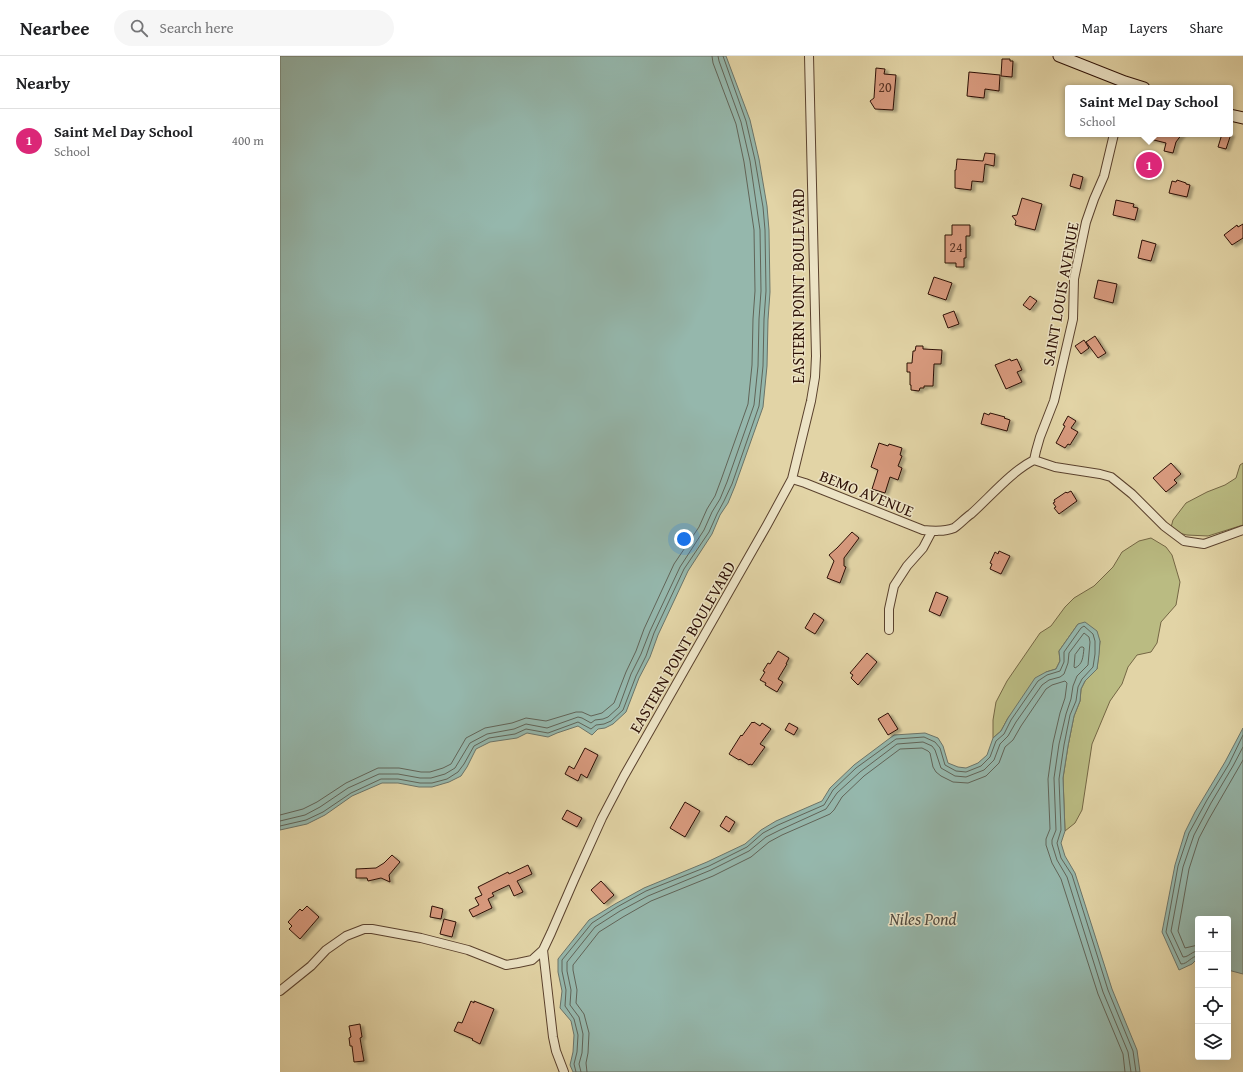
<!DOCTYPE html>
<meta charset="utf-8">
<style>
:root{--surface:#fff;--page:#f6f6f6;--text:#202124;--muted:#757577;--line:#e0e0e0;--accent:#db2777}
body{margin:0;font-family:"Gentium Book Plus",serif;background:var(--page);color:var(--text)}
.controls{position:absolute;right:12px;bottom:12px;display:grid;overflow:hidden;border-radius:4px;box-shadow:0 4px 16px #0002}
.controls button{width:36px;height:36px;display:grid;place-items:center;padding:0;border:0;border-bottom:1px solid var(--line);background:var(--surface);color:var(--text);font:20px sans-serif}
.you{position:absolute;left:404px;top:483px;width:14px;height:14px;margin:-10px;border:3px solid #fff;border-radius:50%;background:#1a73e8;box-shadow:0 0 0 6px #1a73e833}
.badge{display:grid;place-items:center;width:26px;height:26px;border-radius:50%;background:var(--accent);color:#fff;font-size:13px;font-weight:700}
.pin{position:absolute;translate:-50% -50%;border:2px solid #fff;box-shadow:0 1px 4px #0006}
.popup{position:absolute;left:785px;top:29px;width:168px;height:52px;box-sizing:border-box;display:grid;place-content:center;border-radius:4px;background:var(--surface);filter:drop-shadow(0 1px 3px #0005);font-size:13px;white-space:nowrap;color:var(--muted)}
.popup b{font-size:15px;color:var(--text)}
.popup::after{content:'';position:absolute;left:50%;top:100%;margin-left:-8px;border:8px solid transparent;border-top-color:var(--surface)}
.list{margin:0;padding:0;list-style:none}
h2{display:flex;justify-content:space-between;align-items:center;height:52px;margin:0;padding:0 16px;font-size:17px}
h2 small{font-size:13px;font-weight:400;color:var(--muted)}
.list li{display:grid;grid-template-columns:26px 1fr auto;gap:12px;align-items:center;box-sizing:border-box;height:64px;padding:0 16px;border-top:1px solid var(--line)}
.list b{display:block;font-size:15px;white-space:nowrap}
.list p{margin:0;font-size:13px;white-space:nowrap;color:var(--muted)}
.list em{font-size:13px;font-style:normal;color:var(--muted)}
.icon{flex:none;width:22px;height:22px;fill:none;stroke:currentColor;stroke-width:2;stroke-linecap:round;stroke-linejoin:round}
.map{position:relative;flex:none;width:963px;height:1016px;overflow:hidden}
header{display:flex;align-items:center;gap:24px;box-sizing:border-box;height:56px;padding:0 20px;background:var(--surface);border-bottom:1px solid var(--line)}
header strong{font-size:19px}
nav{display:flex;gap:22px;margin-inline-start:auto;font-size:14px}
.search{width:280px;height:36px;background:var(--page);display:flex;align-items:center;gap:10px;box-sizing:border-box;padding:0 14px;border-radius:22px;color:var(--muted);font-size:15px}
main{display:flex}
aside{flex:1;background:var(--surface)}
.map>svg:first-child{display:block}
.green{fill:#babb82;stroke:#746644}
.water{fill:#95b7ac;stroke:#6b7469}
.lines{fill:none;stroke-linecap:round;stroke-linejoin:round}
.shore{stroke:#616458;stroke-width:1}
.building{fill:#d89a7e;stroke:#2d1005;filter:url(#shadow)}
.street-casing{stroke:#5a412d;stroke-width:10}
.secondary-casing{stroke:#2d1005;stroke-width:13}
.street{stroke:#ece3c5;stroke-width:8}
.secondary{stroke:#ece3c5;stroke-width:11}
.labels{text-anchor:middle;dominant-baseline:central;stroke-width:3;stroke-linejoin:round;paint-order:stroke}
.number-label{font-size:14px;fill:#583223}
.street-label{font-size:16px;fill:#2d1005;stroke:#ece3c5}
.water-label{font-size:17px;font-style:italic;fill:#514a3f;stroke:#ece3c5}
</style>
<header>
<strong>Nearbee</strong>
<div class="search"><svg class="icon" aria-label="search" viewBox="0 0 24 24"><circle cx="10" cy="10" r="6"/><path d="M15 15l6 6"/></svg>Search here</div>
<nav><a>Map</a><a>Layers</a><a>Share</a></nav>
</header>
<main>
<aside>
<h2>Nearby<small></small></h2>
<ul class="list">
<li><span class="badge">1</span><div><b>Saint Mel Day School</b><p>School</p></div><em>400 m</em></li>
</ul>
</aside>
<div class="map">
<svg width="963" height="1016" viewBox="0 0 963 1016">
<defs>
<filter id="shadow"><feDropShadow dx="3.5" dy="2" stdDeviation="1" flood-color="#0004"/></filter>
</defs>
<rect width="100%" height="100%" fill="#e2d4a6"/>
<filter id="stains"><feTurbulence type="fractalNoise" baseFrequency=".005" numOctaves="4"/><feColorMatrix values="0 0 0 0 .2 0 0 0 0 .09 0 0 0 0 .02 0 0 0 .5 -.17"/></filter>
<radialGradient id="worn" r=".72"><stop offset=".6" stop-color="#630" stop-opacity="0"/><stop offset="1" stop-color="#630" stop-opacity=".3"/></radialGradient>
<path class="green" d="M 963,407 L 963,469 L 928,480 L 907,479 L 890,475 L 893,464 L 906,447 L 927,436 L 945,429 L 956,422 L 960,409 Z
M 871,482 L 886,491 L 892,499 L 900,526 L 896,549 L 881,566 L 877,587 L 871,596 L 857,599 L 848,611 L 842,628 L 830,645 L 812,688 L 802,754 L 795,767 L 785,775 L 783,722 L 788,690 L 794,660 L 800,645 L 801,633 L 805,625 L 817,613 L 820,585 L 798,568 L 779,595 L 780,605 L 776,613 L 766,616 L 728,662 L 721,675 L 713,682 L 713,664 L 716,646 L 727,625 L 760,577 L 771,570 L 785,551 L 794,542 L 814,530 L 833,511 L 842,496 L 859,485 Z"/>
<path class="water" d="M 0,0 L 446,0 L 470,64 L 479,103 L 487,150 L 489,174 L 490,236 L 488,264 L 487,310 L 483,351 L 455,430 L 448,447 L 440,459 L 432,478 L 408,515 L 378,579 L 370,601 L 359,622 L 346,656 L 333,668 L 325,672 L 318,673 L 312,679 L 298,670 L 277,677 L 268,681 L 247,677 L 237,682 L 210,686 L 196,693 L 187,711 L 181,720 L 169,726 L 152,731 L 139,731 L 118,727 L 102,727 L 72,740 L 45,759 L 27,768 L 0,774 Z
M 805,566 L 817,575 L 820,585 L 819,599 L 817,613 L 805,625 L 801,633 L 800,645 L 794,660 L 788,690 L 783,722 L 785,775 L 781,787 L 785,800 L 795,817 L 832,933 L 857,994 L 860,1016 L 293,1016 L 290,1009 L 293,996 L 294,979 L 291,965 L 280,952 L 282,935 L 278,916 L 278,903 L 309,864 L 335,848 L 364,832 L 427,806 L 465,788 L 481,774 L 496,765 L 542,745 L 550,732 L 574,709 L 614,679 L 645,677 L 658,682 L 663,690 L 668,707 L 678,711 L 686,712 L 698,707 L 707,699 L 713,682 L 721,675 L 728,662 L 755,622 L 766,616 L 776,613 L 780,605 L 779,595 L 798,568 Z
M 963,672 L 963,918 L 948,914 L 948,863 L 918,863 L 918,902 L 912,908 L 899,914 L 882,876 L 895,809 L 905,776 L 915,756 L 945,706 Z"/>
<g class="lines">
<path class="shore" d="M 801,591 L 803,591 L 804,592 C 803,601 803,608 795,612 L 794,611 L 795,599 Z
M 0,759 L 23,753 L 37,746 L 66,727 L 98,712 L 119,712 L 141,716 L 150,716 L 163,712 L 171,708 L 186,682 L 205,672 L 232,667 L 246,662 L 266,665 L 296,656 L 302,656 L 311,660 L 322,657 L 334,647 L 346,616 L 356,595 L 364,573 L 394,508 L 419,471 L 427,453 L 435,440 L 441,424 L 468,348 L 472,309 L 473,263 L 475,235 L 474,174 L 464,106 L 456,68 L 433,7 L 432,0
M 0,765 L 25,759 L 40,751 L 68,732 L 99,718 L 118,718 L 140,722 L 151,722 L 165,718 L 175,712 L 190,687 L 207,678 L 234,673 L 246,668 L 267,672 L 298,661 L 302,662 L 311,667 L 315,664 L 323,663 L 328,661 L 339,651 L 351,618 L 361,598 L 370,575 L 400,511 L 424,474 L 432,456 L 440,443 L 447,426 L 474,349 L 478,310 L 479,263 L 481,235 L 480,174 L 470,105 L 461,66 L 439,5 L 438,0
M 0,770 L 26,764 L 43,756 L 71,737 L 101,723 L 118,723 L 140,727 L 152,727 L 167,723 L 178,716 L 184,708 L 194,690 L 209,682 L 235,678 L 246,673 L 268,677 L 298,666 L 311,673 L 316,669 L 324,668 L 331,665 L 343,654 L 356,620 L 366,600 L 374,577 L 404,513 L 429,476 L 437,458 L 444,445 L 452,428 L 479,350 L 483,310 L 484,263 L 486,235 L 485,174 L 483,151 L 475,104 L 466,65 L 443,0
M 918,889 L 905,892 L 898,875 L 909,813 L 919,782 L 929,763 L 963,704
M 918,895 C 912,895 909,901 903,901 L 891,875 L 903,811 L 914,779 L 931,747 L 953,710 L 963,691
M 918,900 C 911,900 908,908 901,908 L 886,876 L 898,810 L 909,777 L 927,744 L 949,708 L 963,679
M 296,1016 L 294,1008 L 297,996 L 298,979 L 294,963 L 285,950 L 286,934 L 282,915 L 282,904 L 312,867 L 337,851 L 366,835 L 429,810 L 467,791 L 483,777 L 498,769 L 544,749 L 553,734 L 576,712 L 616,683 L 644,681 L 655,686 L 660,692 L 665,709 L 676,715 L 686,716 L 701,710 L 710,701 L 716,685 L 724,678 L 731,664 L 758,625 L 767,619 L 780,615 L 784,606 L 784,596 L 801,572 L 804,570 L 813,578 L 815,585 L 815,598 L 813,611 L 802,623 L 798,631 L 796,645 L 790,659 L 784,689 L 779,723 L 781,774 L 777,787 L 781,802 L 792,819 L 828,934 L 853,995 L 856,1016
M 301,1016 L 299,1008 L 302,997 L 303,978 L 299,961 L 290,949 L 291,934 L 287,915 L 287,906 L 315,871 L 340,855 L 368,840 L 431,814 L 469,795 L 486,781 L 500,774 L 546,753 L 557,737 L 580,716 L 617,688 L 643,686 L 652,690 L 655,694 L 661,712 L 675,720 L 686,721 L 704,714 L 714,704 L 720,688 L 728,680 L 736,666 L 762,629 L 769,624 L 780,621 L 784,618 L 788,607 L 789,597 L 804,577 L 809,581 L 810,586 L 808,609 L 797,620 L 793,630 L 791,643 L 786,658 L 779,688 L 774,722 L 776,774 L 772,784 L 772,788 L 777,804 L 787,821 L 823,936 L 848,996 L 851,1016
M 307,1016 L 306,1007 L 308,997 L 309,977 L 304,958 L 296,947 L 297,934 L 293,914 L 293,909 L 319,876 L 343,861 L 371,845 L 433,820 L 471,801 L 489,786 L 502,779 L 550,758 L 554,754 L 562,741 L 584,720 L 620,693 L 642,692 L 648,695 L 650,697 L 653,711 L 656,716 L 661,720 L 673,726 L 688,727 L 706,720 L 719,707 L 725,691 L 733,684 L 741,670 L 766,633 L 772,629 L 785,625 L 787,627 L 785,642 L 780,657 L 773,687 L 768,723 L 770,773 L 766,783 L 766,789 L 772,807 L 781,823 L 818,938 L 843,998 L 845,1016"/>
</g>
<path class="building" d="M 722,3 L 730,3 L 730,5 L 733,5 L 732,21 L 721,20 Z
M 596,12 L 605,13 L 604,18 L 616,19 L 613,54 L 595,53 L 590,45 L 594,42 Z
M 689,16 L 720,19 L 719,35 L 705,33 L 704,42 L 687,40 Z
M 862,78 L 902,78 L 896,86 L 893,97 L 884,95 L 886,87 L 862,81 Z
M 942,78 L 951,78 L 946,93 L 938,91 Z
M 705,97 L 715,98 L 714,110 L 705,108 L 703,126 L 692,125 L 691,134 L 675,132 L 675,114 L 676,114 L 677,103 L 703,105 Z
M 793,118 L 803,121 L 800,133 L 790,130 Z
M 897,124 L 906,127 L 906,128 L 910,129 L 907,141 L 889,137 L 892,125 L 896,126 Z
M 742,142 L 762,148 L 755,174 L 735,169 L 736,165 L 732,160 L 737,159 Z
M 836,144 L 854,148 L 853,151 L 858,152 L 855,164 L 833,159 Z
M 963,168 L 963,182 L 952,189 L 944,179 L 957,169 L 958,171 Z
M 672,169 L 690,169 L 690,180 L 686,180 L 686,202 L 684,202 L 684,211 L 676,211 L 676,207 L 665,207 L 665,179 L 672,179 Z
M 862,184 L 876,188 L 871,205 L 858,202 Z
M 654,221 L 672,227 L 666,244 L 648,238 Z
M 818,224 L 837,228 L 833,247 L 814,242 Z
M 750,240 L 757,245 L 750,254 L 743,249 Z
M 674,255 L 679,268 L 668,272 L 663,259 Z
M 815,280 L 826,297 L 818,302 L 806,286 Z
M 804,284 L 809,292 L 801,298 L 795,290 Z
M 636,290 L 643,290 L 643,293 L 662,294 L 661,308 L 654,308 L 653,330 L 644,330 L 644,332 L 640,332 L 639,335 L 631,334 L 631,329 L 630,329 L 630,316 L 627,316 L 627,307 L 632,307 L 633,295 L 635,295 Z
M 730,303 L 731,305 L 737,303 L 742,314 L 737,316 L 742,326 L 726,333 L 715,309 Z
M 704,357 L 709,359 L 710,357 L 725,361 L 724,362 L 730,364 L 727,375 L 701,368 Z
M 788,360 L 796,365 L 791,372 L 798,376 L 790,389 L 788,388 L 785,392 L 776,387 L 785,370 L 783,369 Z
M 599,387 L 608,390 L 609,388 L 622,392 L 620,399 L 622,400 L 618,410 L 622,412 L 618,424 L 610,421 L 605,437 L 592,433 L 598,414 L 591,411 Z
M 891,407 L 901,418 L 894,424 L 897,427 L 886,436 L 873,422 Z
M 791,435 L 797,445 L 779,458 L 774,452 L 776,451 L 773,447 L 775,446 L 774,444 L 786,436 L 787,437 Z
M 572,476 L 579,482 L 564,502 L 564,510 L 566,511 L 560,527 L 547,522 L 554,505 L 549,499 L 557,492 Z
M 719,495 L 730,500 L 721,518 L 710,513 L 712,508 L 710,507 L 715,496 L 718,498 Z
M 656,536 L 668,541 L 660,560 L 649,555 Z
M 534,557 L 544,564 L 535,578 L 525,572 Z
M 498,595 L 509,602 L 506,608 L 507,608 L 498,623 L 503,626 L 497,636 L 485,629 L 486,627 L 480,624 L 485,616 L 483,615 L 488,607 L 490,608 Z
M 587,597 L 597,606 L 578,629 L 571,622 L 573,619 L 570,617 Z
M 608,657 L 618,673 L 608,679 L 598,663 Z
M 472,666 L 473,667 L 474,666 L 480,670 L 482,667 L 491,673 L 480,688 L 485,691 L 472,709 L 470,708 L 469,709 L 460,703 L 459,704 L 449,698 L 461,679 L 462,680 Z
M 509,667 L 518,672 L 514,679 L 505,674 Z
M 305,692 L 318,699 L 307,722 L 301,718 L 298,725 L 285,718 L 289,710 L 294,713 Z
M 405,746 L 420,755 L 405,781 L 390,772 Z
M 287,754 L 302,762 L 297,771 L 282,763 Z
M 446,760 L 455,766 L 449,776 L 440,770 Z
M 112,799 L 120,806 L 109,819 L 110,826 L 101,822 L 88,825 L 87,822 L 76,822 L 76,813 L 96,812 L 104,807 Z
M 248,809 L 252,818 L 237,825 L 243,836 L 234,840 L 229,829 L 212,837 L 214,840 L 208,843 L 212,852 L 193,861 L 189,854 L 199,849 L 195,842 L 202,839 L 198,831 L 228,816 L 229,818 Z
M 321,825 L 334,839 L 324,848 L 311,834 Z
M 27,850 L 39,861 L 20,883 L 9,873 L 12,870 L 8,866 L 20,853 L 22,855 Z
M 152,850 L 163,853 L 161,863 L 150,861 Z
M 164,863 L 176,866 L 172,881 L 160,878 Z
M 191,945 L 194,947 L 194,945 L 214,953 L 200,988 L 192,984 L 193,983 L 174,975 L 178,966 L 182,967 Z
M 80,968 L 82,981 L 80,982 L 84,1005 L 74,1006 L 72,990 L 70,990 L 69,982 L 71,981 L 69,970 Z"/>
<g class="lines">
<defs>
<path id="street" d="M 754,404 L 756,395 L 760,381 L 774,345 L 793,263 L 794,223 L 806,166 L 814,143 L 824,120 L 834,78
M 754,404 L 775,411 L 820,418 L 831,421 L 852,438 L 884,470 L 904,485 L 924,488 L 963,474
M 512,423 L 525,427 L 643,474 C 653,475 664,476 674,472 C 680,468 685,462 691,458 C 710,441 732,415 754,404
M 609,574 L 609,553 L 614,530 L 627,510 L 643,492 L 652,475
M 263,894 L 273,981 L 276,995 L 284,1016
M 0,935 L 31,910 L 46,894 L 66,880 L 84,873 L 92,873 L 141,882 L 188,894 L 226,909 L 238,907 L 252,904 L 263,894 L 271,877 L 294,824 L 322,762 L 344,720 L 487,469 L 512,423 L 531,345 L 535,321 L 536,300 L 529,0"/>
<path id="secondary" d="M 779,0 L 845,26 L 864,32
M 950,59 L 963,62"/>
</defs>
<use href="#street" class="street-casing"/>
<use href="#secondary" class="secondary-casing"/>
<use href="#street" class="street"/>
<use href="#secondary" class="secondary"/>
</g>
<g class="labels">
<g class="number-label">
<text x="605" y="31">20</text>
<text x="676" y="191">24</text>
</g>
<g class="street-label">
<text transform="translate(518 230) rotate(-90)">EASTERN POINT BOULEVARD</text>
<text transform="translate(780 238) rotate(-80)">SAINT LOUIS AVENUE</text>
<text transform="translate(587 437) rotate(22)">BEMO AVENUE</text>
<text transform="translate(402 591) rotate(-60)">EASTERN POINT BOULEVARD</text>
</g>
<g class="water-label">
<text x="643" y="862">Niles Pond</text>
</g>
</g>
<rect width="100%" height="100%" filter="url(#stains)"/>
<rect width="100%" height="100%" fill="url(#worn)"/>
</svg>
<div class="controls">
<button>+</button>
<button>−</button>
<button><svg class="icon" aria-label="locate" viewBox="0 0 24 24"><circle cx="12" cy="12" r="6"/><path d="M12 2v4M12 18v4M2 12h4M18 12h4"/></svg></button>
<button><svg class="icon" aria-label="layers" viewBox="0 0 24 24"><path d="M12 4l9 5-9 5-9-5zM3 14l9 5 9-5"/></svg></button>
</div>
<div class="you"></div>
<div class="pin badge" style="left:869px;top:109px">1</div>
<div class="popup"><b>Saint Mel Day School</b>School</div>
</div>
</main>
